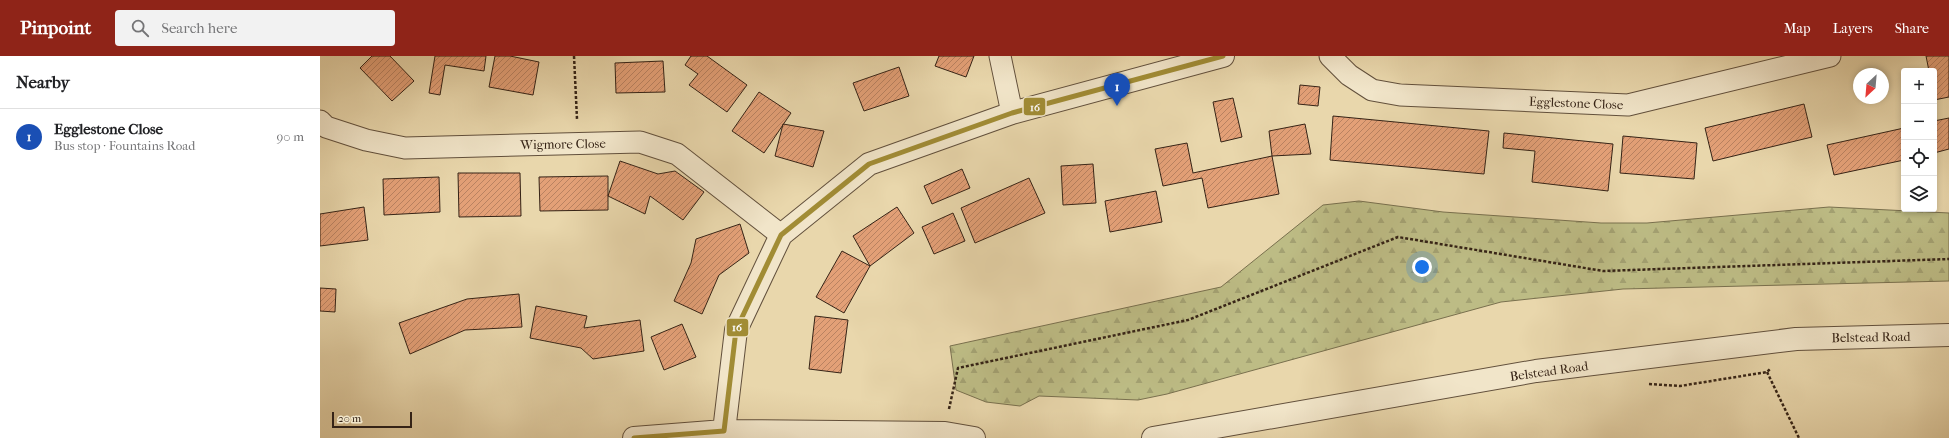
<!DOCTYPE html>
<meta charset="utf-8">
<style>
:root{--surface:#fff;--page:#f2f2f2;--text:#202124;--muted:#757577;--line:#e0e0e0;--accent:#8f2418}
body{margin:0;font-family:"IM FELL French Canon",serif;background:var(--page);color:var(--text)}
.controls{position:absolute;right:12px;top:12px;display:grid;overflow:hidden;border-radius:4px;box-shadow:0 2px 6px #0003}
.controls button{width:36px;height:36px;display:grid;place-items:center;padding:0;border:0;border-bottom:1px solid var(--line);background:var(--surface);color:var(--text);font:20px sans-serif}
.compass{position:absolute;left:1533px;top:12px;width:36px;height:36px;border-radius:50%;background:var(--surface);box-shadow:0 2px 6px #0003;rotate:206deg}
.scale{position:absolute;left:12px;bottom:10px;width:80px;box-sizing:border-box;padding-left:4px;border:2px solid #352316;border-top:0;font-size:11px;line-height:14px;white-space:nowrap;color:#352316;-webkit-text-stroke:3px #f1e5c9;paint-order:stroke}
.you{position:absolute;left:1102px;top:211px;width:14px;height:14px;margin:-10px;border:3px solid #fff;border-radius:50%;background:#1a73e8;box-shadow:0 0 0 6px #1a73e833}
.badge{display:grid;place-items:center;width:26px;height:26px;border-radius:50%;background:var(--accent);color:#fff;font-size:13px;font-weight:700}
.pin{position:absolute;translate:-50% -33px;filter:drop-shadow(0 1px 2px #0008)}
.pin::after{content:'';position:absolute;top:21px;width:14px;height:12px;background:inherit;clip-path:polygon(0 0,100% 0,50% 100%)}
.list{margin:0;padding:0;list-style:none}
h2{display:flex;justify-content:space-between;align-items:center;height:52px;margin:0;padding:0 16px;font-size:17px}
h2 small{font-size:13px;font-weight:400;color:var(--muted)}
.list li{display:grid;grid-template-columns:26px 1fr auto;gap:12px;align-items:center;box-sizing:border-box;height:56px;padding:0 16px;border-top:1px solid var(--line)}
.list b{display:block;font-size:15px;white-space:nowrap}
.list p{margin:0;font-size:13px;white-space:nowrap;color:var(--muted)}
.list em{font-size:13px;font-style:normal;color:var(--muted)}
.icon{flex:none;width:22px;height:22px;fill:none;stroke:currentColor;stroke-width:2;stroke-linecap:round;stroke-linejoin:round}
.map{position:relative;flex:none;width:1629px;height:382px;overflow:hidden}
header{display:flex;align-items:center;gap:24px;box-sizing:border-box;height:56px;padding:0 20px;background:var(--accent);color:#fff}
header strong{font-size:19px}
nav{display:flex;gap:22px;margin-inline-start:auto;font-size:14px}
.search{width:280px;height:36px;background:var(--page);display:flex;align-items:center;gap:10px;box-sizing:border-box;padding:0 14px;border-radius:4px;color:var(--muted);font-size:15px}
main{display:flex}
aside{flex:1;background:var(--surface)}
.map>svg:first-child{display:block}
.forest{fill:url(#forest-firs);stroke:#79704e}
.building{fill:url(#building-hatch);stroke:#352316}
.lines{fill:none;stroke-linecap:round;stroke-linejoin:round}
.minor-casing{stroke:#62503c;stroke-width:23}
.tertiary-casing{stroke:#62503c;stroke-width:24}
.path{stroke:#352316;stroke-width:2.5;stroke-dasharray:3 2;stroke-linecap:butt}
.minor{stroke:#f1e5c9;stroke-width:21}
.tertiary{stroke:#f1e5c9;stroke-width:22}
.bus-1-casing{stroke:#f1e5c9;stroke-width:8}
.bus-1{stroke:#a18c35;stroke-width:5}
.labels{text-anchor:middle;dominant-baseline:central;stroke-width:3.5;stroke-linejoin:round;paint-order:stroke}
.street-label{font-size:13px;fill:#352316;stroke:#f1e5c9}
.line-badge{stroke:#f1e5c9;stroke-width:1.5}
.badge-label{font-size:11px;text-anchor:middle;font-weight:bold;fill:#fff}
</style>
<header>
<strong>Pinpoint</strong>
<div class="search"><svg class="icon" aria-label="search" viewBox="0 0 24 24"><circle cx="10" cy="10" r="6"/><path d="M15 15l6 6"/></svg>Search here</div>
<nav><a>Map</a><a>Layers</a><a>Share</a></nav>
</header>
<main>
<aside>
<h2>Nearby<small></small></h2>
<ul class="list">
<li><span class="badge" style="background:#1a4fb4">1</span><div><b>Egglestone Close</b><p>Bus stop · Fountains Road</p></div><em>90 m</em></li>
</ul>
</aside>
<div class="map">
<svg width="1629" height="382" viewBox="0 0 1629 382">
<defs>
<pattern id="forest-firs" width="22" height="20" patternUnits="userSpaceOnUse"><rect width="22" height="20" fill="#bdbc85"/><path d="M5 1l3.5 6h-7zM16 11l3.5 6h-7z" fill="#a3a172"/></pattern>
<pattern id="building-hatch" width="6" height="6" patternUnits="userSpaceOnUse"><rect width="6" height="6" fill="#e3a077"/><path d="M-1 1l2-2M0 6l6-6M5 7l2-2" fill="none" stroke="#b98261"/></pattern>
</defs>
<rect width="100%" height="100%" fill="#e9d7ac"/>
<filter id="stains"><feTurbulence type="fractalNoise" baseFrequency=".005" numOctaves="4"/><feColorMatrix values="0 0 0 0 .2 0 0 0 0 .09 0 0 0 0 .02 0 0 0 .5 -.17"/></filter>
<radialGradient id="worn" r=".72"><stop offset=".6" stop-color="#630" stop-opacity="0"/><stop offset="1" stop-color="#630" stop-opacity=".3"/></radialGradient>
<path class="forest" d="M 1039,145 L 1123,156 L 1281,167 L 1327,167 L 1509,151 L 1629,157 L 1629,225 L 1303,233 L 1181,246 L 847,338 L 818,344 L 719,340 L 700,350 L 666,346 L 636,334 L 630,290 L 901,231 L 1003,149 Z"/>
<path class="building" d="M 52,0 L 70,0 L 94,25 L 72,45 L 40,12 Z
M 115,0 L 166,0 L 164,15 L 125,9 L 120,39 L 109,37 Z
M 175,0 L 190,0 L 219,6 L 213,39 L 169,31 Z
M 371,0 L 387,0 L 427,29 L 407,56 L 369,29 L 378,18 L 365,9 Z
M 619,0 L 654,0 L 646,21 L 615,10 Z
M 1606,0 L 1629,0 L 1629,41 L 1614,44 L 1614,15 L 1609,15 Z
M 343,5 L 345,36 L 296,37 L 295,7 Z
M 579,11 L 589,40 L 544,55 L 533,27 Z
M 980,29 L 1000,31 L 998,50 L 978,48 Z
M 439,36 L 471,57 L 444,97 L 412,75 Z
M 913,42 L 922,81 L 901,86 L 893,46 Z
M 1484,48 L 1492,81 L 1393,105 L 1385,72 Z
M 1013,60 L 1169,75 L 1164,118 L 1010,104 Z
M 1629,62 L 1629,93 L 1614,97 L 1614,65 Z
M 463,68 L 504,75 L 493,111 L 455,100 Z
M 985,68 L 991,98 L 952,100 L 949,75 Z
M 1584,72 L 1584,104 L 1514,119 L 1507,89 Z
M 1184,77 L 1293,88 L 1288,135 L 1212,126 L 1215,95 L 1183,92 Z
M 1303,80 L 1377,87 L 1374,123 L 1300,117 Z
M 867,87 L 873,117 L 952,100 L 959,138 L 888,152 L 882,122 L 843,130 L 835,93 Z
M 300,105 L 338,118 L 355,115 L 384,136 L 363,164 L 330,140 L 325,158 L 288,140 Z
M 773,108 L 776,147 L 743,149 L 741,110 Z
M 642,113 L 650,132 L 612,148 L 604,130 Z
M 138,117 L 200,117 L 201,160 L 139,161 Z
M 288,120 L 288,154 L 220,155 L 219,121 Z
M 119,121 L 120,156 L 64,159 L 63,123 Z
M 709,122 L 725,157 L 655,187 L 641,152 Z
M 836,135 L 842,166 L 790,176 L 785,145 Z
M 44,151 L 48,184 L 0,190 L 0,158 Z
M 577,151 L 594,177 L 550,210 L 533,180 Z
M 633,157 L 645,185 L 614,198 L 602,171 Z
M 420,168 L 429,197 L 399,219 L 382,258 L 354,245 L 371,207 L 376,183 Z
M 522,195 L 550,210 L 524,257 L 496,241 Z
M 0,232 L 16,233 L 15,256 L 0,255 Z
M 199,238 L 202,271 L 145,274 L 90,298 L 79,267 L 147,243 Z
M 216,250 L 267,260 L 264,272 L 320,264 L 324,295 L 273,303 L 261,292 L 210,282 Z
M 495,260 L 528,264 L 521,317 L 489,313 Z
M 362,268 L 376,301 L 344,314 L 331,281 Z"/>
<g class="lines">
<defs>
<path id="minor" d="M 680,0 L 692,57
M 1010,0 L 1029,19 L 1052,34 L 1080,39 L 1308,49 L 1510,0
M 0,65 L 6,71 L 46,84 L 85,92 L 320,86 L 357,98 L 461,179"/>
<path id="tertiary" d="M 404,375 L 416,274 L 461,179 L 549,108 L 692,57 L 903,0
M 314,382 L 404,375 L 625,377 L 654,382
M 833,382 L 1216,315 L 1476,283 L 1629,279"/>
</defs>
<use href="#minor" class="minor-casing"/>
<use href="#tertiary" class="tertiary-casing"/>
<path class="path" d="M 254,0 L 257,63
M 1447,316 L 1479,382
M 1329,328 L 1360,330 L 1447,316 L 1451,312
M 629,353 L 638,312 L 868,264 L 1078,181 L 1283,215 L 1629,203"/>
<use href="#minor" class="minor"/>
<use href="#tertiary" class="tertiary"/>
<defs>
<path id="bus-1" d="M 314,382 L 404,375 L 416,274 L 461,179 L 549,108 L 692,57 L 903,0"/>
</defs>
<use href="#bus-1" class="bus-1-casing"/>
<use href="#bus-1" class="bus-1"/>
</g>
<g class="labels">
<g class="street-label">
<text transform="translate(1256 47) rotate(2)">Egglestone Close</text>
<text transform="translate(243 88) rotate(-1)">Wigmore Close</text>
<text transform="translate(1551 281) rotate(-1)">Belstead Road</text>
<text transform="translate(1229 315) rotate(-8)">Belstead Road</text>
</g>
</g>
<g class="line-badge">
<rect x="703" y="41" width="23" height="19" rx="4" fill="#a18c35"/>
<rect x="406" y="262" width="23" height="19" rx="4" fill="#a18c35"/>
</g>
<g class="badge-label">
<text x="715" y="55">16</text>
<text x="417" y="275">16</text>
</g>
<rect width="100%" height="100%" filter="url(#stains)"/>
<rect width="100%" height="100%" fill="url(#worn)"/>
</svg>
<div class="controls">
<button>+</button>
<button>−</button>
<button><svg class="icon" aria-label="locate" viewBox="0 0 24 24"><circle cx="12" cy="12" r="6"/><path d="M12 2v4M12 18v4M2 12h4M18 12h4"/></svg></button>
<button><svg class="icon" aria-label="layers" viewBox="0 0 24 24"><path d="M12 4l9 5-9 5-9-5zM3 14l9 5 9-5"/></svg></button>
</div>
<svg class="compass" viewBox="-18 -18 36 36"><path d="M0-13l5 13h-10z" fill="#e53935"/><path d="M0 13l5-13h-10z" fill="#757577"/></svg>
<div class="scale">20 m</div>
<div class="you"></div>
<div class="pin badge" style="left:797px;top:50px;background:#1a4fb4">1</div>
</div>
</main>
